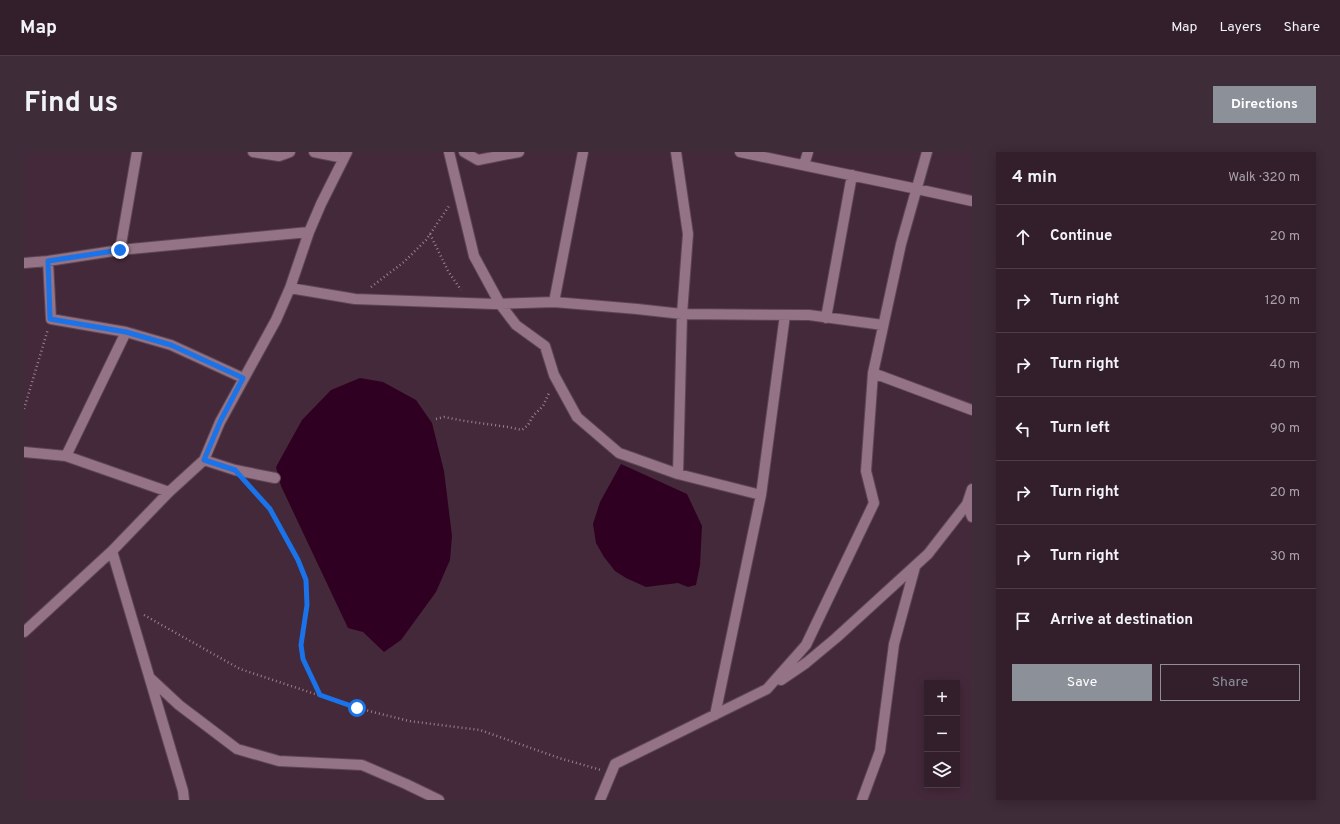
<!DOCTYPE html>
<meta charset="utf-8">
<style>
:root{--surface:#331f2c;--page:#3e2c38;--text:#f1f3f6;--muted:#a9a2a9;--line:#4e3d48;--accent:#8c9099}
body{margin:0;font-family:Overpass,sans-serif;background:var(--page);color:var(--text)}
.controls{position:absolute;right:12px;bottom:12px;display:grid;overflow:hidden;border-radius:0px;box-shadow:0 2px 10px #0003}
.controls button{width:36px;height:36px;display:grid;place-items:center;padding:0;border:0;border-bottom:1px solid var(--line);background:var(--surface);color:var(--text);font:20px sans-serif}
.stop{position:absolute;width:12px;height:12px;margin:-9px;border:3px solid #1a73e8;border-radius:50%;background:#fff}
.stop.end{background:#1a73e8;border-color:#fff;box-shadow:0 1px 4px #0008}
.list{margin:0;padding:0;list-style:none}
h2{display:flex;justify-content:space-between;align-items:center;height:52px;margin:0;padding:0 16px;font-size:17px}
h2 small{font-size:13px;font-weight:400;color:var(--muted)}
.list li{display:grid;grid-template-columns:26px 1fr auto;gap:12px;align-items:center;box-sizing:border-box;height:64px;padding:0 16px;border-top:1px solid var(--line)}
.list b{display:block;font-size:15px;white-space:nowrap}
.list em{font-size:13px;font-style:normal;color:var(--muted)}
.actions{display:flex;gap:8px;padding:12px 16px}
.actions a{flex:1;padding:9px 0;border:1px solid var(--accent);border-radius:0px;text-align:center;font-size:14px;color:var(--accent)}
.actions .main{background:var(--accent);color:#fff}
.icon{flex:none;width:22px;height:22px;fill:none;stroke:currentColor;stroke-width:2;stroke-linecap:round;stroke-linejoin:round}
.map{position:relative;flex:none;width:948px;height:648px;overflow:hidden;border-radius:0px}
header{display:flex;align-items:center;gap:24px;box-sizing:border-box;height:56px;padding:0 20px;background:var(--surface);border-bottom:1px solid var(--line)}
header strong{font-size:19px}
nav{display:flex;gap:22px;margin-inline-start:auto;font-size:14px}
.intro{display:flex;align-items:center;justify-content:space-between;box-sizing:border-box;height:96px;padding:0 24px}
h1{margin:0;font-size:28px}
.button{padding:10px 18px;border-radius:0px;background:var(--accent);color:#fff;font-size:14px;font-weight:700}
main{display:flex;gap:24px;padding:0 24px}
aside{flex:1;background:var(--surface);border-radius:0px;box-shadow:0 2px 10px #0003}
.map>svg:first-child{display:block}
.water{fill:#300022}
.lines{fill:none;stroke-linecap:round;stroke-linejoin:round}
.minor-casing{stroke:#5d4654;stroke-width:12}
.path{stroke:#98828f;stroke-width:2.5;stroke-dasharray:1 3;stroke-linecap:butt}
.minor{stroke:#937385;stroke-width:10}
.route{stroke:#1a73e8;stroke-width:5}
</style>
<header>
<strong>Map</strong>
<nav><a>Map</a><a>Layers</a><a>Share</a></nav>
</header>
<div class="intro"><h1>Find us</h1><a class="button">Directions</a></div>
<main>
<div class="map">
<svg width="948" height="648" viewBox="0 0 948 648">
<rect width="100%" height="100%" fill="#44293a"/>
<path class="water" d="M 336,226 L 359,230 L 392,248 L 408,271 L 420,319 L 428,384 L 426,408 L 412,440 L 377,488 L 360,500 L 339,480 L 324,476 L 257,334 L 252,315 L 278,268 L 307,238 Z
M 597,312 L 663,342 L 678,374 L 676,413 L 672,433 L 664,435 L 654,431 L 622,435 L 602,426 L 591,419 L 580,405 L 572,391 L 569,372 L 576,350 Z"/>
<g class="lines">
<defs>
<path id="minor" d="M 229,0 L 255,4 L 266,0
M 290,0 L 320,6
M 425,0 L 450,104 L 476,152 L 492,173 L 521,194 L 530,223 L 553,265 L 595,301 L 654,322 L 737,343
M 440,0 L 454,8 L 495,0
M 652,0 L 664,82 L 658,162 L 654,322
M 716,0 L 893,37 L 948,49
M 780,13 L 784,0
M 96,98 L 113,0
M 24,109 L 27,167 L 102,180
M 0,111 L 24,109 L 96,98 L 285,80
M 266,136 L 331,147 L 470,152 L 530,150 L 613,157 L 658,162 L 785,163 L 859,173
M 530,150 L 559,0
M 802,166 L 828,23
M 849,221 L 948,258
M 0,300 L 42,304 L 102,180 L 147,193 L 219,226
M 42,304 L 145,340
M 180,308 L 211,318 L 251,326
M 943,352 L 948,365
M 88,399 L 159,639 L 160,648
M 0,480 L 88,399 L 145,340 L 180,308 L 196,270 L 252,168 L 266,136 L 285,80 L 297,52 L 323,0
M 126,526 L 155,553 L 213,597 L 255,609 L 338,613 L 382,632 L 415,648
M 757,528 L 782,511 L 812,486 L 904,402 L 943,352 L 948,337
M 691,563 L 737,343 L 761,163
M 576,648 L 591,612 L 743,537 L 782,493 L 850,351 L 842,319 L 849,221 L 877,92 L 903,0
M 838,648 L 856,599 L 870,492 L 891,415"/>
</defs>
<use href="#minor" class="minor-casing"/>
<path class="path" d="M 406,82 L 424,119 L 437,138
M 347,135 L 380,110 L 402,88 L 425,54
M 0,257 L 24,177
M 412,267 L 420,265 L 441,269 L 484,275 L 498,278 L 504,273 L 509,264 L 519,254 L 525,241
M 226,334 L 246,357 L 274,408 L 282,427 L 283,453 L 277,493 L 279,507 L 296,543
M 120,463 L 216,517 L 333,556 L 385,569 L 456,578 L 535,606 L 577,618"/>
<use href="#minor" class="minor"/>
</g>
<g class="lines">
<path class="route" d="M 96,98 L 24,109 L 26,167 L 102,180 L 147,193 L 219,226 L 196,270 L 180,308 L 211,318 L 246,357 L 274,408 L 282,428 L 283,453 L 277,493 L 279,507 L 296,543 L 333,556"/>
</g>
</svg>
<div class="controls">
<button>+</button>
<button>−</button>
<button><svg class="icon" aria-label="layers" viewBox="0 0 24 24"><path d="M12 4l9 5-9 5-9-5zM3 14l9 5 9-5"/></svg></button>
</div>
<div class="stop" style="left:333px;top:556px"></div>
<div class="stop end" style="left:96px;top:98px"></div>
</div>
<aside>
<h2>4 min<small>Walk · 320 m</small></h2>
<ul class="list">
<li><svg class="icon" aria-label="ahead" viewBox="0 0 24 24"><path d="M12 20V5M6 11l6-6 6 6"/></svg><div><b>Continue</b></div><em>20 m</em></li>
<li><svg class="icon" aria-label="right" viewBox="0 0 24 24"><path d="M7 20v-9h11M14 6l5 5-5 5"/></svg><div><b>Turn right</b></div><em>120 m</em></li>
<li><svg class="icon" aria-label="right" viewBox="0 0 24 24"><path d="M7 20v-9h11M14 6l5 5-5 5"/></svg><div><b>Turn right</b></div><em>40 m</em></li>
<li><svg class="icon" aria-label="left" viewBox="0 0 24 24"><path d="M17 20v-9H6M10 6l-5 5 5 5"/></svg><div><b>Turn left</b></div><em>90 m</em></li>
<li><svg class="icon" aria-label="right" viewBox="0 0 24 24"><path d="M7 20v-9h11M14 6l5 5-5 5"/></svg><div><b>Turn right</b></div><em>20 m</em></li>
<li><svg class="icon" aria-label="right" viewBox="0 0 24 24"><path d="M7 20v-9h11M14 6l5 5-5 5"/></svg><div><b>Turn right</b></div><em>30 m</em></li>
<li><svg class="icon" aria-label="arrive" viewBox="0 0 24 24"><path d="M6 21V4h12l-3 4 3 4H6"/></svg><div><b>Arrive at destination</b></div></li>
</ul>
<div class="actions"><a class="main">Save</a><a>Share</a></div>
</aside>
</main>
